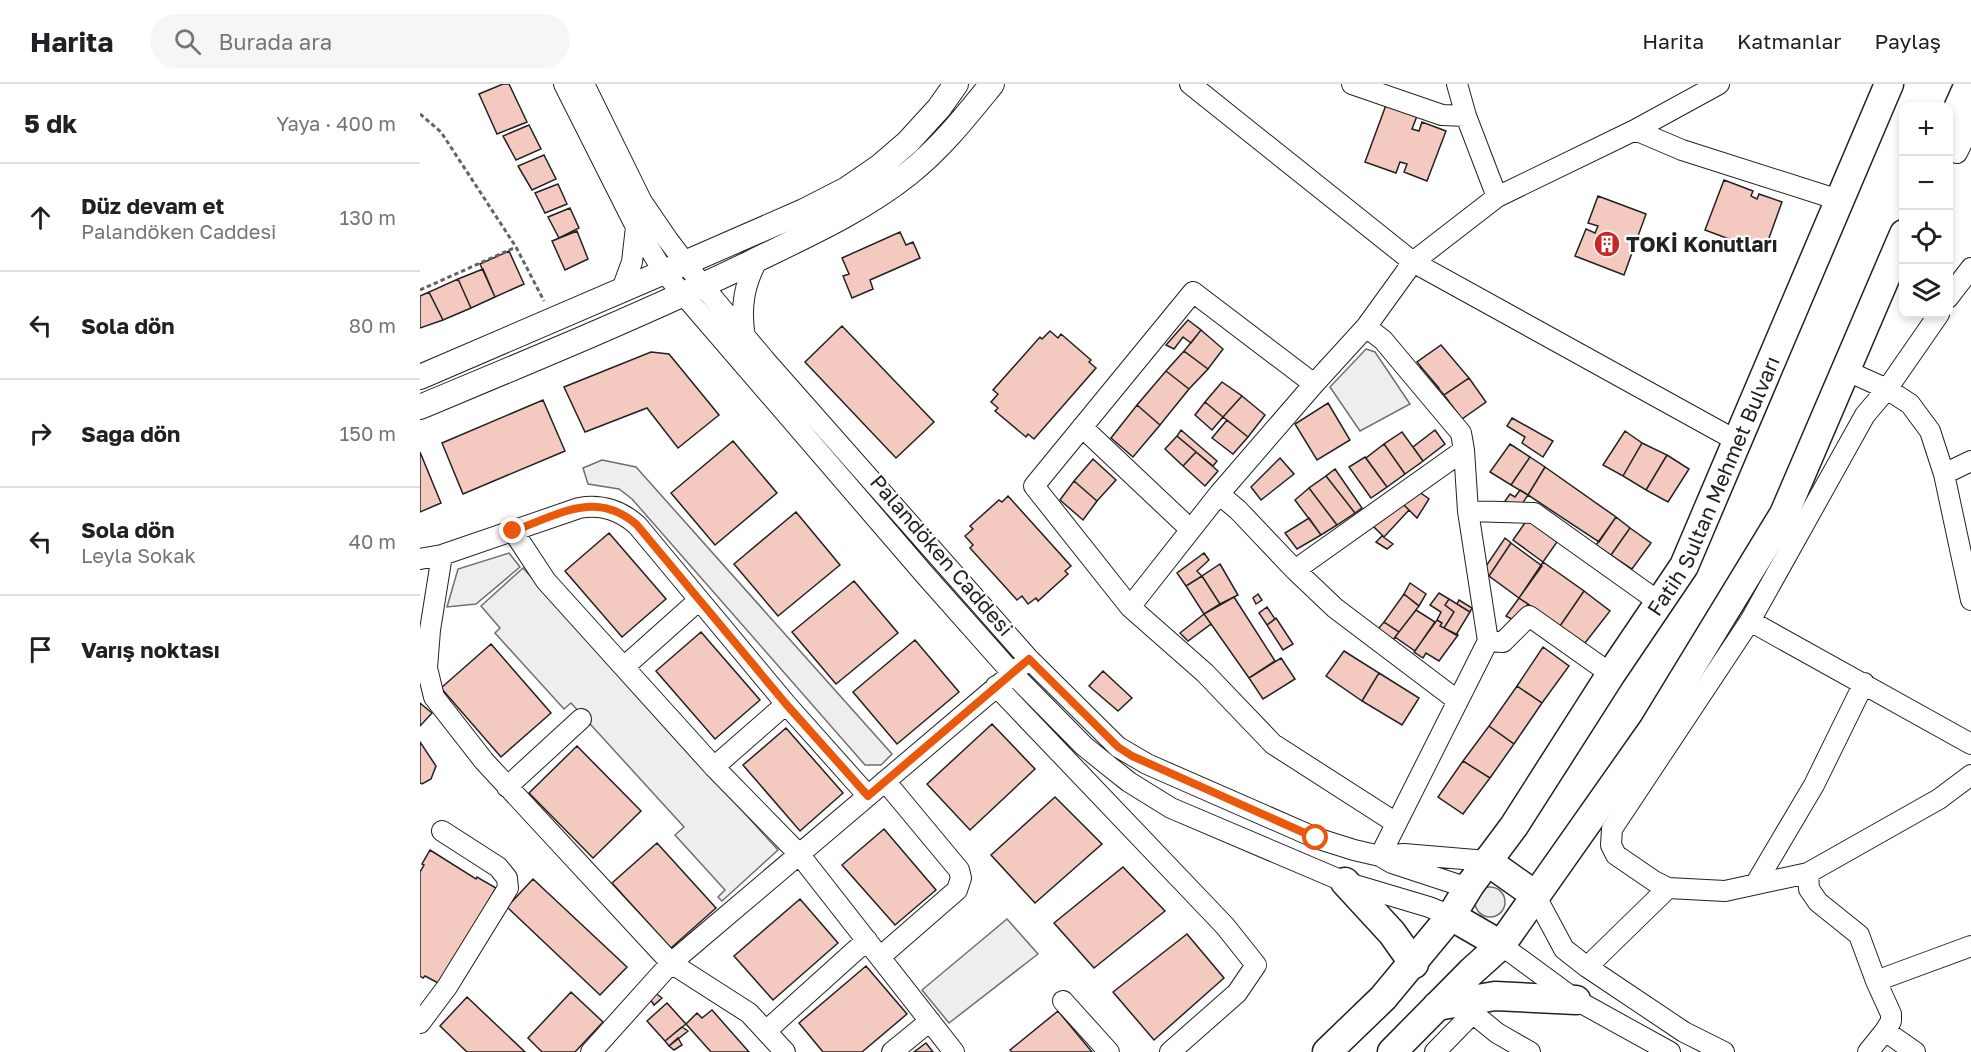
<!DOCTYPE html>
<html lang="tr">
<meta charset="utf-8">
<style>
:root{--surface:#fff;--page:#f6f6f6;--text:#202124;--muted:#757577;--line:#e0e0e0}
body{margin:0;font-family:"Golos Text",sans-serif;background:var(--page);color:var(--text)}
.controls{position:absolute;right:18px;top:18px;display:grid;overflow:hidden;border-radius:12px;box-shadow:0 3px 9px #0003}
.controls button{width:54px;height:54px;display:grid;place-items:center;padding:0;border:0;border-bottom:2px solid var(--line);background:var(--surface);color:var(--text);font:30px sans-serif}
.stop{position:absolute;width:18px;height:18px;margin:-14px;border:4px solid #ea580c;border-radius:50%;background:#fff}
.stop.end{background:#ea580c;border-color:#fff;box-shadow:0 2px 6px #0008}
.list{margin:0;padding:0;list-style:none}
h2{display:flex;justify-content:space-between;align-items:center;height:78px;margin:0;padding:0 24px;font-size:26px}
h2 small{font-size:20px;font-weight:400;color:var(--muted)}
.list li{display:grid;grid-template-columns:39px 1fr auto;gap:18px;align-items:center;box-sizing:border-box;height:108px;padding:0 24px;border-top:2px solid var(--line)}
.list b{display:block;font-size:22px;white-space:nowrap}
.list p{margin:0;font-size:20px;white-space:nowrap;color:var(--muted)}
.list em{font-size:20px;font-style:normal;color:var(--muted)}
.icon{flex:none;width:33px;height:33px;fill:none;stroke:currentColor;stroke-width:2;stroke-linecap:round;stroke-linejoin:round}
.map{position:relative;flex:none;width:1551px;height:968px;overflow:hidden}
header{display:flex;align-items:center;gap:36px;box-sizing:border-box;height:84px;padding:0 30px;background:var(--surface);border-bottom:2px solid var(--line)}
header strong{font-size:28px}
nav{display:flex;gap:33px;margin-inline-start:auto;font-size:21px}
.search{width:420px;height:54px;background:var(--page);display:flex;align-items:center;gap:15px;box-sizing:border-box;padding:0 21px;border-radius:33px;color:var(--muted);font-size:22px}
main{display:flex}
aside{flex:1;background:var(--surface)}
.map>svg:first-child{display:block}
.green{fill:#eee;stroke:#6f6f6f;stroke-width:1.5}
.building{fill:#f3c9c0;stroke:#222;stroke-width:1.5}
.lines{fill:none;stroke-linecap:round;stroke-linejoin:round}
.minor-casing{stroke:#222;stroke-width:22}
.major-casing{stroke:#222;stroke-width:26}
.highway-casing{stroke:#222;stroke-width:31}
.path{stroke:#646464;stroke-width:3;stroke-dasharray:4.5 3;stroke-linecap:butt}
.minor{stroke:#fff;stroke-width:20}
.major{stroke:#fff;stroke-width:24}
.highway{stroke:#fff;stroke-width:28}
.route{stroke:#ea580c;stroke-width:8}
.labels{text-anchor:middle;dominant-baseline:central;stroke-width:4.5;stroke-linejoin:round;paint-order:stroke}
.poi-label{font-size:21px;font-weight:bold;fill:#222;stroke:#fff;text-anchor:start}
.street-label{font-size:21px;fill:#222;stroke:#fff}
</style>
<header>
<strong>Harita</strong>
<div class="search"><svg class="icon" aria-label="search" viewBox="0 0 24 24"><circle cx="10" cy="10" r="6"/><path d="M15 15l6 6"/></svg>Burada ara</div>
<nav><a>Harita</a><a>Katmanlar</a><a>Paylaş</a></nav>
</header>
<main>
<aside>
<h2>5 dk<small>Yaya · 400 m</small></h2>
<ul class="list">
<li><svg class="icon" aria-label="ahead" viewBox="0 0 24 24"><path d="M12 20V5M6 11l6-6 6 6"/></svg><div><b>Düz devam et</b><p>Palandöken Caddesi</p></div><em>130 m</em></li>
<li><svg class="icon" aria-label="left" viewBox="0 0 24 24"><path d="M17 20v-9H6M10 6l-5 5 5 5"/></svg><div><b>Sola dön</b></div><em>80 m</em></li>
<li><svg class="icon" aria-label="right" viewBox="0 0 24 24"><path d="M7 20v-9h11M14 6l5 5-5 5"/></svg><div><b>Sağa dön</b></div><em>150 m</em></li>
<li><svg class="icon" aria-label="left" viewBox="0 0 24 24"><path d="M17 20v-9H6M10 6l-5 5 5 5"/></svg><div><b>Sola dön</b><p>Leyla Sokak</p></div><em>40 m</em></li>
<li><svg class="icon" aria-label="arrive" viewBox="0 0 24 24"><path d="M6 21V4h12l-3 4 3 4H6"/></svg><div><b>Varış noktası</b></div></li>
</ul>
</aside>
<div class="map">
<svg width="1551" height="968" viewBox="0 0 1551 968">
<rect width="100%" height="100%" fill="#fff"/>
<path class="green" d="M 946,265 L 955,268 L 990,320 L 940,347 L 910,303 Z
M 182,376 L 216,383 L 472,670 L 461,681 L 445,681 L 212,415 L 199,405 L 168,400 L 163,384 Z
M 89,469 L 100,483 L 56,520 L 27,523 L 38,485 Z
M 103,484 L 358,766 L 302,817 L 298,813 L 305,806 L 255,751 L 264,743 L 151,619 L 144,625 L 75,549 L 80,544 L 61,522 Z
M1055 818a15 15 0 1 1 30 0a15 15 0 1 1-30 0Z
M 587,835 L 618,870 L 529,939 L 502,906 Z"/>
<path class="building" d="M 83,0 L 89,0 L 107,38 L 77,50 L 59,10 Z
M 966,21 L 997,32 L 992,45 L 999,47 L 1002,38 L 1026,47 L 1007,97 L 984,88 L 987,80 L 980,78 L 976,89 L 945,78 Z
M 109,41 L 121,65 L 96,76 L 83,52 Z
M 124,71 L 136,95 L 112,106 L 98,82 Z
M 1304,96 L 1333,107 L 1331,112 L 1337,115 L 1339,110 L 1362,118 L 1344,168 L 1285,146 Z
M 138,100 L 147,120 L 125,129 L 115,109 Z
M 1178,112 L 1226,130 L 1204,191 L 1155,172 L 1166,145 L 1175,149 L 1178,142 L 1168,139 Z
M 150,124 L 159,144 L 139,154 L 128,133 Z
M 157,147 L 168,175 L 145,186 L 132,157 Z
M 480,148 L 486,161 L 493,158 L 500,174 L 450,196 L 453,205 L 432,214 L 423,192 L 429,190 L 422,174 Z
M 89,167 L 104,200 L 75,213 L 60,180 Z
M 63,185 L 75,213 L 51,224 L 38,195 Z
M 38,195 L 51,224 L 23,236 L 9,208 Z
M 9,208 L 23,236 L 0,244 L 0,212 Z
M 768,236 L 781,246 L 771,259 L 763,253 L 754,265 L 746,261 Z
M 422,242 L 514,338 L 476,374 L 385,278 Z
M 781,246 L 803,265 L 788,285 L 764,267 Z
M 630,247 L 638,254 L 641,250 L 671,276 L 669,278 L 676,284 L 614,355 L 608,350 L 606,353 L 575,327 L 578,324 L 571,318 L 578,310 L 573,306 L 620,253 L 622,255 Z
M 1021,261 L 1049,294 L 1024,311 L 997,278 Z
M 764,267 L 788,285 L 769,305 L 746,287 Z
M 231,268 L 249,270 L 299,331 L 258,364 L 227,324 L 165,348 L 144,303 Z
M 1001,283 L 1019,304 L 1013,308 L 995,288 Z
M 746,287 L 769,305 L 740,341 L 717,321 Z
M 1049,294 L 1066,318 L 1042,335 L 1024,311 Z
M 802,298 L 822,312 L 803,333 L 785,318 Z
M 822,312 L 845,331 L 828,353 L 803,333 Z
M 123,316 L 145,367 L 43,410 L 22,359 Z
M 785,318 L 803,333 L 792,346 L 775,331 Z
M 908,319 L 930,356 L 897,376 L 875,340 Z
M 717,321 L 740,341 L 713,373 L 691,354 Z
M 1092,334 L 1133,357 L 1123,373 L 1102,359 L 1105,353 L 1087,342 Z
M 807,336 L 828,353 L 813,370 L 792,354 Z
M 761,346 L 797,377 L 793,382 L 757,352 Z
M 1015,346 L 1025,360 L 1003,377 L 993,363 Z
M 1205,347 L 1222,359 L 1203,392 L 1183,381 Z
M 982,348 L 1003,377 L 985,390 L 964,360 Z
M 757,352 L 776,368 L 763,382 L 745,365 Z
M 313,357 L 357,409 L 295,461 L 251,409 Z
M 1222,359 L 1247,371 L 1226,406 L 1203,392 Z
M 964,360 L 985,390 L 967,403 L 946,374 Z
M 1090,360 L 1110,373 L 1091,401 L 1070,388 Z
M 0,368 L 21,419 L 0,428 Z
M 776,368 L 798,387 L 785,402 L 763,382 Z
M 1247,371 L 1269,385 L 1248,418 L 1226,406 Z
M 945,373 L 967,403 L 951,414 L 929,383 Z
M 1110,373 L 1125,383 L 1108,411 L 1091,401 Z
M 860,374 L 874,390 L 841,416 L 831,403 Z
M 673,375 L 696,396 L 677,417 L 654,397 Z
M 1125,383 L 1196,433 L 1179,458 L 1108,411 Z
M 915,385 L 942,424 L 935,429 L 906,392 Z
M 906,392 L 935,429 L 917,441 L 889,404 Z
M 654,397 L 677,417 L 663,436 L 640,416 Z
M 889,404 L 917,441 L 901,451 L 875,416 Z
M 1100,406 L 1108,411 L 1098,426 L 1085,417 L 1090,410 L 1095,413 Z
M 998,407 L 1009,415 L 997,434 L 982,419 Z
M 588,412 L 651,482 L 645,487 L 648,490 L 618,517 L 616,514 L 608,520 L 602,512 L 597,516 L 550,464 L 553,461 L 545,452 L 553,445 L 550,442 L 579,416 L 582,418 Z
M 982,419 L 989,426 L 964,453 L 951,440 Z
M 376,428 L 420,481 L 358,532 L 314,480 Z
M 1196,433 L 1210,444 L 1191,471 L 1176,461 Z
M 889,434 L 901,451 L 877,465 L 865,449 Z
M 1107,436 L 1137,458 L 1123,478 L 1093,456 Z
M 1210,444 L 1231,459 L 1212,485 L 1191,471 Z
M 189,449 L 246,515 L 202,553 L 145,487 Z
M 962,452 L 973,460 L 967,465 L 956,458 Z
M 1085,454 L 1091,459 L 1069,492 L 1062,488 Z
M 1091,459 L 1122,482 L 1099,514 L 1069,492 Z
M 784,469 L 789,476 L 777,487 L 782,492 L 766,502 L 757,489 Z
M 1123,478 L 1164,507 L 1140,542 L 1099,514 Z
M 800,480 L 818,511 L 800,520 L 782,492 Z
M 782,492 L 800,520 L 784,530 L 766,502 Z
M 434,497 L 478,549 L 416,600 L 372,548 Z
M 990,499 L 1006,510 L 999,522 L 984,510 Z
M 1164,507 L 1190,527 L 1165,559 L 1140,542 Z
M 1019,509 L 1029,515 L 1025,521 L 1034,528 L 1024,544 L 1020,542 L 1022,539 L 1017,536 L 1021,528 L 1010,521 Z
M 838,510 L 842,516 L 836,520 L 833,514 Z
M 984,510 L 999,522 L 979,548 L 964,538 Z
M 814,513 L 855,577 L 829,594 L 784,530 Z
M 1099,514 L 1108,520 L 1095,537 L 1086,532 Z
M 1029,515 L 1050,528 L 1036,551 L 1024,544 L 1034,528 L 1025,521 Z
M 1039,516 L 1052,524 L 1050,528 L 1037,520 Z
M 847,523 L 855,535 L 847,541 L 839,529 Z
M 996,526 L 1015,538 L 995,567 L 975,553 Z
M 784,530 L 791,540 L 768,557 L 760,549 Z
M 856,534 L 873,560 L 863,566 L 847,541 Z
M 1017,536 L 1022,539 L 1020,542 L 1038,551 L 1019,577 L 1006,569 L 1003,574 L 994,568 Z
M 964,538 L 979,548 L 973,556 L 958,545 Z
M 281,548 L 340,616 L 295,655 L 236,587 Z
M 495,556 L 539,608 L 477,660 L 433,608 Z
M 71,560 L 131,629 L 81,673 L 21,604 Z
M 1123,563 L 1149,582 L 1122,619 L 1097,602 Z
M 924,567 L 959,589 L 942,617 L 906,592 Z
M 861,574 L 875,595 L 843,615 L 829,594 Z
M 683,587 L 712,614 L 698,627 L 669,602 Z
M 959,589 L 999,614 L 982,641 L 942,617 Z
M 1097,602 L 1122,619 L 1094,660 L 1069,642 Z
M 0,619 L 12,629 L 0,642 Z
M 572,640 L 615,685 L 550,746 L 507,700 Z
M 1069,642 L 1094,660 L 1070,694 L 1043,677 Z
M 366,644 L 423,709 L 380,747 L 323,681 Z
M 0,658 L 16,682 L 11,695 L 2,700 L 0,699 Z
M 157,662 L 221,727 L 173,774 L 109,709 Z
M 1043,677 L 1070,694 L 1043,730 L 1018,713 Z
M 635,713 L 682,760 L 615,819 L 571,771 Z
M 464,745 L 516,806 L 475,841 L 422,781 Z
M 237,759 L 296,824 L 251,864 L 192,799 Z
M 10,766 L 56,795 L 57,793 L 76,804 L 20,900 L 5,892 L 3,894 L 0,892 L 0,788 L 4,781 L 2,780 Z
M 703,783 L 745,827 L 674,884 L 634,839 Z
M 113,795 L 207,883 L 180,911 L 87,823 Z
M 380,815 L 418,859 L 353,916 L 314,872 Z
M 767,850 L 804,894 L 734,956 L 693,908 Z
M 446,882 L 487,930 L 442,968 L 403,968 L 379,939 Z
M 151,908 L 183,938 L 155,968 L 122,968 L 108,954 Z
M 234,908 L 242,914 L 234,921 L 230,915 Z
M 47,913 L 105,968 L 47,968 L 20,942 Z
M 247,919 L 266,940 L 245,957 L 227,937 Z
M 292,926 L 329,968 L 291,968 L 266,940 L 277,929 L 282,934 Z
M 638,927 L 672,968 L 592,968 L 590,966 Z
M 262,943 L 268,947 L 249,962 L 245,957 Z
M 258,954 L 262,961 L 254,966 L 249,962 Z
M 506,959 L 513,968 L 494,968 Z"/>
<g class="lines">
<defs>
<path id="minor" d="M 144,0 L 216,143 L 244,188 L 505,491 L 592,589 L 664,662 L 690,683 L 709,698 L 751,724 L 925,798 L 1009,823 L 1031,832
M 164,0 L 222,118 L 248,156 L 283,202 L 345,276 L 609,575 L 698,663 L 727,680 L 896,754 L 934,766 L 960,772 L 984,770 L 1067,777
M 770,0 L 993,178 L 1317,357
M 932,0 L 1022,31 L 1046,32
M 1037,0 L 1046,32 L 1077,113
M 1215,46 L 1299,0
M 1537,69 L 1551,40
M 201,208 L 212,178 L 216,143
M 1528,214 L 1551,184
M 1519,230 L 1467,305 L 1445,331 L 1330,537 L 1192,745 L 1191,761 L 1196,771 L 1234,797 L 1248,804 L 1305,807 L 1388,789 L 1519,715 L 1551,691
M 946,243 L 963,256 L 1041,349 L 1044,366 L 1048,427 L 1068,557 L 960,772 L 972,779 L 1048,804
M 325,253 C 320,224 324,200 338,175
M 1425,286 L 1467,305 L 1490,320 L 1510,347 L 1524,390 L 1551,516
M 662,343 L 770,445
M 1524,390 L 1551,377
M 799,410 L 818,426 L 875,486 L 915,524 L 1038,617
M 1048,427 L 1114,429 L 1239,518
M 93,447 L 126,497 L 294,683 L 379,770 L 534,968
M 22,471 L 10,546 L 7,584 L 14,613 L 64,677 L 251,879 L 329,929 L 365,968
M 0,475 L 22,471 L 159,424 C 182,420 200,426 217,441 L 366,620 L 448,712
M 875,486 L 1044,366
M 710,523 L 799,410 L 894,300
M 1330,537 L 1551,660
M 1068,557 L 1083,558 L 1109,532 L 1191,590
M 204,583 L 279,516
M 576,602 L 805,842 L 836,881 L 817,909 L 750,968
M 294,683 L 366,620
M 87,703 L 161,635
M 976,739 L 853,660 L 785,589 L 710,523 L 614,402 L 773,208 L 894,300 L 946,243 L 993,178 L 1077,113 L 1215,46 L 1262,66 L 1419,116
M 1388,789 L 1389,805 L 1398,818 L 1439,851 L 1456,897 L 1471,930 L 1471,937 L 1465,947 L 1448,968
M 1336,799 L 1394,701 L 1444,599
M 1115,811 L 1144,865 L 1167,883 L 1264,948 L 1304,968
M 1081,861 L 1156,916 L 1250,968
M 460,873 L 537,806 L 541,794 L 539,786 L 465,697
M 1167,883 L 1248,804
M 1456,897 L 1551,862
M 643,917 L 689,968
M 1039,918 L 1077,949 L 1110,968
M 0,939 L 27,903 L 88,804 L 87,794 L 78,783 L 22,747
M 346,947 L 447,856
M 1465,947 L 1495,968
M 171,968 L 251,879 L 601,582
M 472,968 L 510,937
M 1015,968 L 1052,930"/>
<path id="major" d="M 0,293 L 265,179 L 384,127 L 427,105 L 459,83 L 488,58 L 519,24 L 536,0
M 0,323 C 110,277 222,231 330,179 C 385,152 440,128 488,90 C 521,64 546,32 572,0"/>
<g id="highway">
<path d="M 1528,47 L 1549,0"/>
<path d="M 1067,777 L 1115,811"/>
<path d="M 925,798 L 972,849 L 994,880"/>
<path d="M 1031,832 L 1081,861"/>
<path d="M 1017,922 L 1075,912 L 1156,916"/>
<path id="s1" d="M 907,968 L 963,914 L 1031,832 L 1050,801 L 1094,742 L 1191,590 L 1264,482 L 1469,0"/>
<path d="M 972,968 L 1052,887 L 1081,861 L 1233,645 L 1364,430 L 1484,150"/>
</g>
</defs>
<use href="#minor" class="minor-casing"/>
<use href="#major" class="major-casing"/>
<use href="#highway" class="highway-casing"/>
<path class="path" d="M 0,30 L 21,48 L 96,163 L 124,217
M 0,206 L 96,163"/>
<use href="#minor" class="minor"/>
<use href="#major" class="major"/>
<use href="#highway" class="highway"/>
</g>
<g class="lines">
<path class="route" d="M 93,447 C 138,431 176,405 217,441 L 366,620 L 448,712 L 609,575 L 698,663 L 712,672 L 896,754"/>
</g>
<defs>
<symbol id="building-disc" viewBox="-11 -11 22 22"><circle r="9.5" fill="#c62828" stroke="#fff"/><path d="M-4-6H4V6H1V3H-1V6H-4ZM-2.5-4.3h1.7v1.8h-1.7ZM.8-4.3h1.7v1.8H.8ZM-2.5-1h1.7V.8h-1.7ZM.8-1h1.7V.8H.8Z" fill="#fff"/></symbol>
</defs>
<g fill-rule="evenodd">
<use href="#building-disc" x="1172" y="145" width="30" height="30"/>
</g>
<g class="labels">
<g class="poi-label">
<text x="1206" y="160">TOKİ Konutları</text>
</g>
<g class="street-label">
<text stroke="none"><textPath href="#s1" startOffset="690">Fatih Sultan Mehmet Bulvarı</textPath></text>
<text transform="translate(522 471) rotate(49)">Palandöken Caddesi</text>
</g>
</g>
</svg>
<div class="controls">
<button>+</button>
<button>−</button>
<button><svg class="icon" aria-label="locate" viewBox="0 0 24 24"><circle cx="12" cy="12" r="6"/><path d="M12 2v4M12 18v4M2 12h4M18 12h4"/></svg></button>
<button><svg class="icon" aria-label="layers" viewBox="0 0 24 24"><path d="M12 4l9 5-9 5-9-5zM3 14l9 5 9-5"/></svg></button>
</div>
<div class="stop" style="left:896px;top:754px"></div>
<div class="stop end" style="left:93px;top:447px"></div>
</div>
</main>
